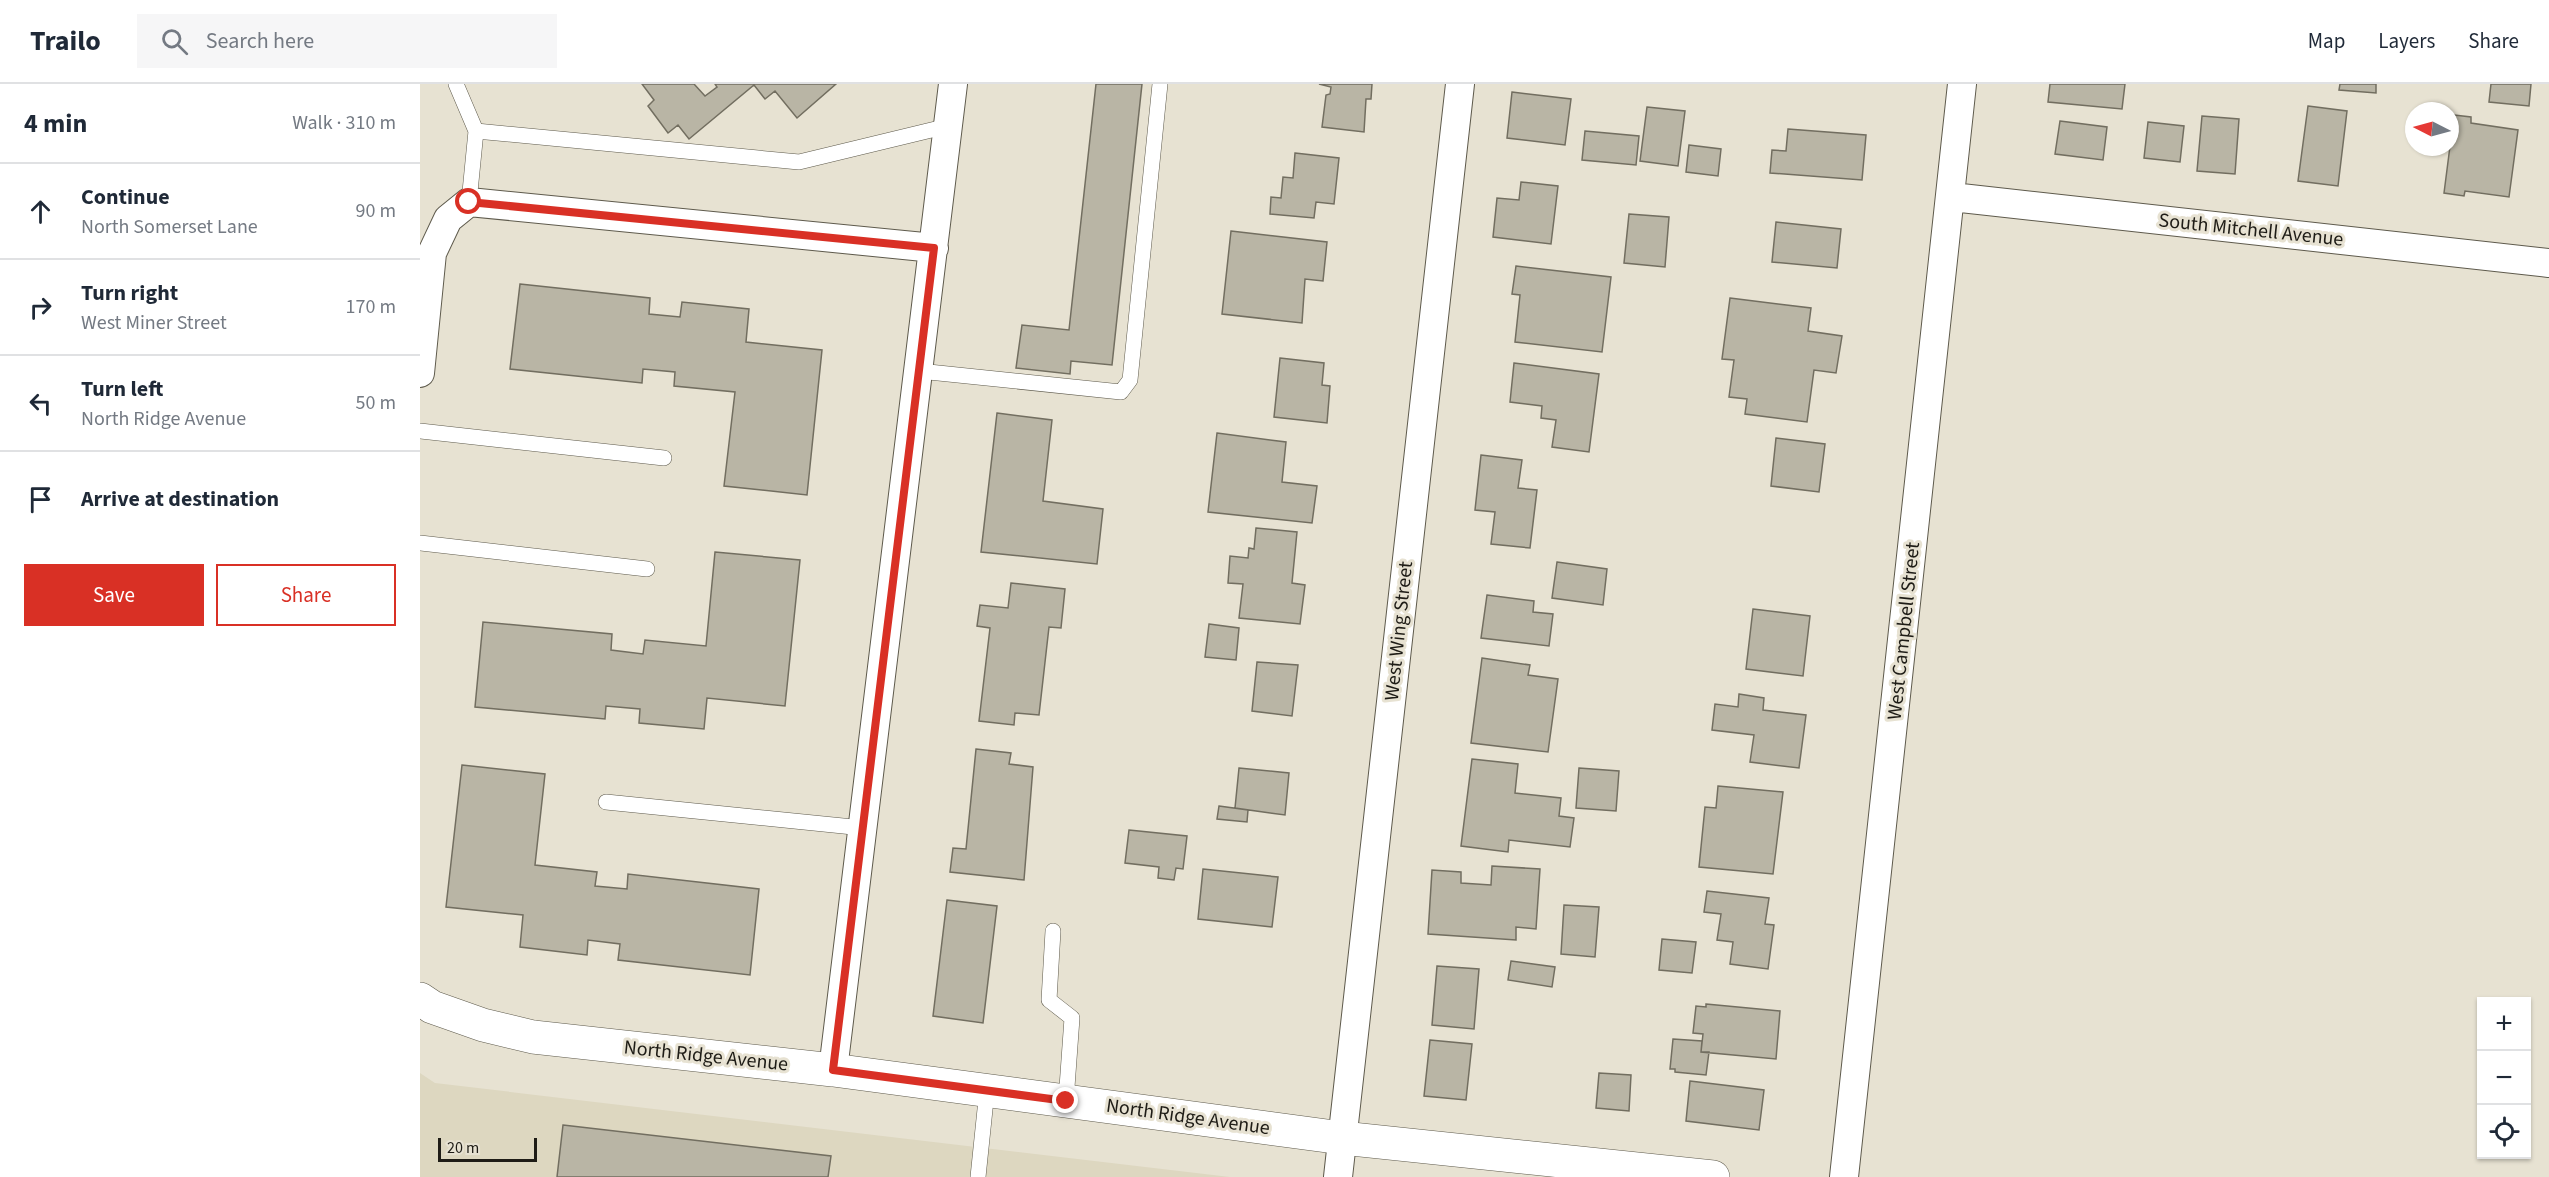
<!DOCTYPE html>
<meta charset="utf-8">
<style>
:root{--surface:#fff;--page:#f6f6f7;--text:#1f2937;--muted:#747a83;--line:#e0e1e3;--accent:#d93025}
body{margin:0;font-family:"Source Sans 3",sans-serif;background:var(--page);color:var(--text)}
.controls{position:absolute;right:18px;bottom:18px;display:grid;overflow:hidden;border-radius:0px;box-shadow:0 2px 4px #0004}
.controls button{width:54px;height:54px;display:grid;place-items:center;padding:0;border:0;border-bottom:2px solid var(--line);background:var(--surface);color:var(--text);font:30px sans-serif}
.compass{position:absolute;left:1985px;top:18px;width:54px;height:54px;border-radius:50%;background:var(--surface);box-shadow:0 2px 4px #0004;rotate:276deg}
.scale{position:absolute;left:18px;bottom:15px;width:99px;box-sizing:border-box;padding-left:6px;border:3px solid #1e1c16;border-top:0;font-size:16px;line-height:21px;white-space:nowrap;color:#1e1c16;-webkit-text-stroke:4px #e7e2d2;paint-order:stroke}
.stop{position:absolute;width:18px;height:18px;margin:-14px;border:4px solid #d93025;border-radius:50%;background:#fff}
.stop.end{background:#d93025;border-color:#fff;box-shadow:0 2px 6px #0008}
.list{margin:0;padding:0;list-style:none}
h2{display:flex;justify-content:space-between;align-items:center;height:78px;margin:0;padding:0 24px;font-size:26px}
h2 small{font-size:20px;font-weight:400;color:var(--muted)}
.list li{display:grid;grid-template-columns:39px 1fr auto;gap:18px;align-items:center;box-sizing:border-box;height:96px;padding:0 24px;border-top:2px solid var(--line)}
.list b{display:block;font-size:22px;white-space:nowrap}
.list p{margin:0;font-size:20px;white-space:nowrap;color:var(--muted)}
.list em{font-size:20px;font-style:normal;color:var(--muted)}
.actions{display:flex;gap:12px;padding:18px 24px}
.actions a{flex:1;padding:14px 0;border:2px solid var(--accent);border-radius:0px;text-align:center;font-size:21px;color:var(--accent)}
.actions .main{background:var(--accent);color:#fff}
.icon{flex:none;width:33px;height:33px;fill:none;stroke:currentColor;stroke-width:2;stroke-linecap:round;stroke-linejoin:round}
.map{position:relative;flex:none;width:2129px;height:1093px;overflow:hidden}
header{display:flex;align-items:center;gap:36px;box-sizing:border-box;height:84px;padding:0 30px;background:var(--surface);border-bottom:2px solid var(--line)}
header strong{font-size:28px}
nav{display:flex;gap:33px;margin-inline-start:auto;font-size:21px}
.search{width:420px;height:54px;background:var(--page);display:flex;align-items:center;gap:15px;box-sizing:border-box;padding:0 21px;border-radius:0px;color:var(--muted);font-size:22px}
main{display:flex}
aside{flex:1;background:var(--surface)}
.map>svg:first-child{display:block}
.built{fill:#ddd7c0}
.building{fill:#b9b5a5;stroke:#726e60;stroke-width:1.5}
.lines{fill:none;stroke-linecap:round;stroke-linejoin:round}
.service-casing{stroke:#5e5a4c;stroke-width:16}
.minor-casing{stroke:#5e5a4c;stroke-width:30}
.tertiary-casing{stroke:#5e5a4c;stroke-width:34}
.service{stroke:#fff;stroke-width:15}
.minor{stroke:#fff;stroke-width:28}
.tertiary{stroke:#fff;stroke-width:33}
.route{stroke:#d93025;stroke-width:8}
.labels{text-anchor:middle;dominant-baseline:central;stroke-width:6;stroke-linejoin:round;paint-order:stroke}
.street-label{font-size:20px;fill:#1e1c16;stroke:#e7e2d2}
</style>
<header>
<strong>Trailo</strong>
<div class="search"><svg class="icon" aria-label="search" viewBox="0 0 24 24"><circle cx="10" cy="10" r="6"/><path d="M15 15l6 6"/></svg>Search here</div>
<nav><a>Map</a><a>Layers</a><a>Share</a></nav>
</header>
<main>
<aside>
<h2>4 min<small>Walk · 310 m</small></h2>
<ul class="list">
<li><svg class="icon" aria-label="ahead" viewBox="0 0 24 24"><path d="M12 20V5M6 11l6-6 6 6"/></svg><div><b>Continue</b><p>North Somerset Lane</p></div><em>90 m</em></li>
<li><svg class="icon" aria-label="right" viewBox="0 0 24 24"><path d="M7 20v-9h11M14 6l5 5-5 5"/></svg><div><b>Turn right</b><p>West Miner Street</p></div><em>170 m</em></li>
<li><svg class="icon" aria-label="left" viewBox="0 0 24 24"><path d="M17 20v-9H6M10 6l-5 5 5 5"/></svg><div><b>Turn left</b><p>North Ridge Avenue</p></div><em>50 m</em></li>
<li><svg class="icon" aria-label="arrive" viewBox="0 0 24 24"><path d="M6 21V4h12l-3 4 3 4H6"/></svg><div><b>Arrive at destination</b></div></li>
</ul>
<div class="actions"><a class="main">Save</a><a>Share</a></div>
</aside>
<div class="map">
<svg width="2129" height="1093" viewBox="0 0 2129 1093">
<rect width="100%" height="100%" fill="#e7e2d2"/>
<path class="built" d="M 0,989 L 15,999 L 810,1093 L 0,1093 Z"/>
<path class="building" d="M 222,0 L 274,0 L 285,12 L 297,3 L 295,0 L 416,0 L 377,34 L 355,7 L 345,15 L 334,1 L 269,55 L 258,41 L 248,49 L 228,22 L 234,16 Z
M 676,0 L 722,0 L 692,281 L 651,277 L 650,290 L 596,284 L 602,241 L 649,246 Z
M 899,0 L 952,0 L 951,15 L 946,15 L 944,48 L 902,43 L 906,11 L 910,10 L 911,3 Z
M 1630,0 L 1705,0 L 1702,25 L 1628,18 Z
M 1920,0 L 1956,0 L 1956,9 L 1919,6 Z
M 2071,0 L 2111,0 L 2109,22 L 2069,18 Z
M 1092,8 L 1151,15 L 1145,61 L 1087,54 Z
M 1888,22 L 1927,27 L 1918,102 L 1878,97 Z
M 1227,23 L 1265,27 L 1258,82 L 1220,77 Z
M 2034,31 L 2051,33 L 2051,39 L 2098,46 L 2089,113 L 2045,107 L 2044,112 L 2024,109 Z
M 1782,32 L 1819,35 L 1815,90 L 1777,87 Z
M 1640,37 L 1687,43 L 1683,76 L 1635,70 Z
M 1728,38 L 1764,42 L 1760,78 L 1724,74 Z
M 1368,45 L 1446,51 L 1442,96 L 1350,89 L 1352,66 L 1366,67 Z
M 1165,47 L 1219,52 L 1216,81 L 1162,76 Z
M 1269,61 L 1301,65 L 1298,92 L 1266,88 Z
M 875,69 L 919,74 L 914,120 L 896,118 L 894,134 L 850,130 L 851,113 L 861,114 L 863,93 L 873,94 Z
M 1101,98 L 1138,102 L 1131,160 L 1073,153 L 1077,114 L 1099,116 Z
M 1209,130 L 1249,133 L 1245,183 L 1204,179 Z
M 1356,138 L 1421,145 L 1417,184 L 1352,178 Z
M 811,147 L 907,158 L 903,197 L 885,195 L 882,239 L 802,230 Z
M 1096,182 L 1191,193 L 1182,268 L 1095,258 L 1100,211 L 1092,210 Z
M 100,200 L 230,214 L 229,230 L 260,233 L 262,218 L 329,225 L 326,258 L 402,266 L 387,411 L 304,402 L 315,308 L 254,302 L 255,288 L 223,285 L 222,299 L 90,285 Z
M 1310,214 L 1391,224 L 1388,247 L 1422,252 L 1416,289 L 1394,286 L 1387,338 L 1325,330 L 1327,315 L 1309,313 L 1314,276 L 1302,275 Z
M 860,274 L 904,279 L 902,301 L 910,302 L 907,339 L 854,333 Z
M 1094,279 L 1179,290 L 1169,368 L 1132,363 L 1136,336 L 1121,334 L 1122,322 L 1090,318 Z
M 577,329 L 632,336 L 623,417 L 683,425 L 677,480 L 561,468 Z
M 797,349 L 866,358 L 862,398 L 897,402 L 892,439 L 788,428 Z
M 1356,354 L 1405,360 L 1399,408 L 1351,402 Z
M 1061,371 L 1102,376 L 1098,404 L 1117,406 L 1110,464 L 1071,460 L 1075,428 L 1055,426 Z
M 836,444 L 877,448 L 872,499 L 885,501 L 880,540 L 819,534 L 823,500 L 808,499 L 810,472 L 828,474 L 829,464 L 834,465 Z
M 295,468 L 380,476 L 365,622 L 287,614 L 284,645 L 219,639 L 220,625 L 186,622 L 185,635 L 55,623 L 63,538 L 192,550 L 191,566 L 223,570 L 225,556 L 286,562 Z
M 1137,478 L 1187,485 L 1183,521 L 1132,514 Z
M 591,499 L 645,505 L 641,544 L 629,543 L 619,631 L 595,629 L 594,641 L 559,637 L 570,544 L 557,542 L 560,521 L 588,524 Z
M 1067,511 L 1114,517 L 1113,528 L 1133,530 L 1129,562 L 1061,554 Z
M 1333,525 L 1390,532 L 1383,592 L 1326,585 Z
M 789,540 L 819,544 L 816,576 L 785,573 Z
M 1062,574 L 1110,581 L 1108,591 L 1138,595 L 1128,668 L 1051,659 Z
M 837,578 L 878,581 L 872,632 L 832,627 Z
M 1319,610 L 1344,614 L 1343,626 L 1386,631 L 1379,684 L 1330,678 L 1334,651 L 1292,646 L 1295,620 L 1318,623 Z
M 556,665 L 591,669 L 589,680 L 613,683 L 604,796 L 530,788 L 533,764 L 546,765 Z
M 1052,675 L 1098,680 L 1095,709 L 1141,714 L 1139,732 L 1154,734 L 1150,763 L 1089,756 L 1088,768 L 1041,762 Z
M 42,681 L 125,690 L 115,781 L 177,788 L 175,802 L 207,805 L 208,790 L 339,805 L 330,891 L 198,876 L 200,860 L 168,856 L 167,871 L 100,863 L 103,831 L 26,823 Z
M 819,684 L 869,689 L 865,731 L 815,724 Z
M 1159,684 L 1199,687 L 1196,727 L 1156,724 Z
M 1298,702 L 1363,708 L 1353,790 L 1279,783 L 1285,723 L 1296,724 Z
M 799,722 L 828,726 L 827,738 L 797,735 Z
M 709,746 L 767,752 L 763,785 L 756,784 L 754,796 L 738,794 L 739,783 L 705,779 Z
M 1072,782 L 1120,785 L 1116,845 L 1096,843 L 1096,856 L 1008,850 L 1012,786 L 1041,788 L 1041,799 L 1071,801 Z
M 783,785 L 858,793 L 852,843 L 778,835 Z
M 1287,807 L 1349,814 L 1345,840 L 1354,841 L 1348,885 L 1310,880 L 1313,858 L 1297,856 L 1301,830 L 1284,828 Z
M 527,816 L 577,822 L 563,939 L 513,932 Z
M 1144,821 L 1179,823 L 1175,873 L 1141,870 Z
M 1242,855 L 1276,858 L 1272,889 L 1239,886 Z
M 1091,877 L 1135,883 L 1132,903 L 1088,896 Z
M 1017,882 L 1059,885 L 1054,945 L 1012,941 Z
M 1286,920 L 1360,927 L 1356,975 L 1281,968 L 1283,950 L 1273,949 L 1276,922 L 1286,923 Z
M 1253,955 L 1282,957 L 1281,968 L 1289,968 L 1286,991 L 1255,988 L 1255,985 L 1250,985 Z
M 1010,956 L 1052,960 L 1046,1016 L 1004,1012 Z
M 1179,989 L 1211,991 L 1209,1027 L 1176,1024 Z
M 1270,997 L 1344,1006 L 1339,1046 L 1266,1037 Z
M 143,1041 L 411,1072 L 408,1093 L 137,1093 Z"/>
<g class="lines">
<defs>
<path id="service" d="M 36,0 L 56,47 L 379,78 L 528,42
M 49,118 L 56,47
M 499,287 L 701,308 L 710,296 L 740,0
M 0,347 L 244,374
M 0,459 L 227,485
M 186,718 L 443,744
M 633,847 L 629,916 L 652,934 L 646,1017
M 558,1093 L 567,1006"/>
<path id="minor" d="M 1532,113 L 2129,179
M 0,289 L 12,169 L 28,135 L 49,118 L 514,164
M 413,986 L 533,0
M 918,1093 L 1040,0
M 1424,1093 L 1542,0"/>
<path id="tertiary" d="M 0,915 L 12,923 L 63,941 L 113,953 L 413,986 L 922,1054 L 1293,1093"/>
</defs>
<use href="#service" class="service-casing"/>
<use href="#minor" class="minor-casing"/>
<use href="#tertiary" class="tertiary-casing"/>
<use href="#service" class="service"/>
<use href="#minor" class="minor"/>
<use href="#tertiary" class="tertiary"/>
</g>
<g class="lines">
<path class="route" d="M 49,118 L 514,164 L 413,986 L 646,1017"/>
</g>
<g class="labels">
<g class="street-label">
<text transform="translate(1831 146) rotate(6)">South Mitchell Avenue</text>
<text transform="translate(979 547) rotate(-84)">West Wing Street</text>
<text transform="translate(1484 547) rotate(-84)">West Campbell Street</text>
<text transform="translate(286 972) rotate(6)">North Ridge Avenue</text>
<text transform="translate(768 1033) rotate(8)">North Ridge Avenue</text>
</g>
</g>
</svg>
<div class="controls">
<button>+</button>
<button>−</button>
<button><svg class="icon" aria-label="locate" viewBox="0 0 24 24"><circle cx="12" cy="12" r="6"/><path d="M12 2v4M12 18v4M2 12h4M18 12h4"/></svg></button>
</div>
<svg class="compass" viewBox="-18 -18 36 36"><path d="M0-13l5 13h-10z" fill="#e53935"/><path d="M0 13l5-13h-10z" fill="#747a83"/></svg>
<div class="scale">20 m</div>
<div class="stop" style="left:49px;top:118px"></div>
<div class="stop end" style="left:646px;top:1017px"></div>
</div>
</main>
